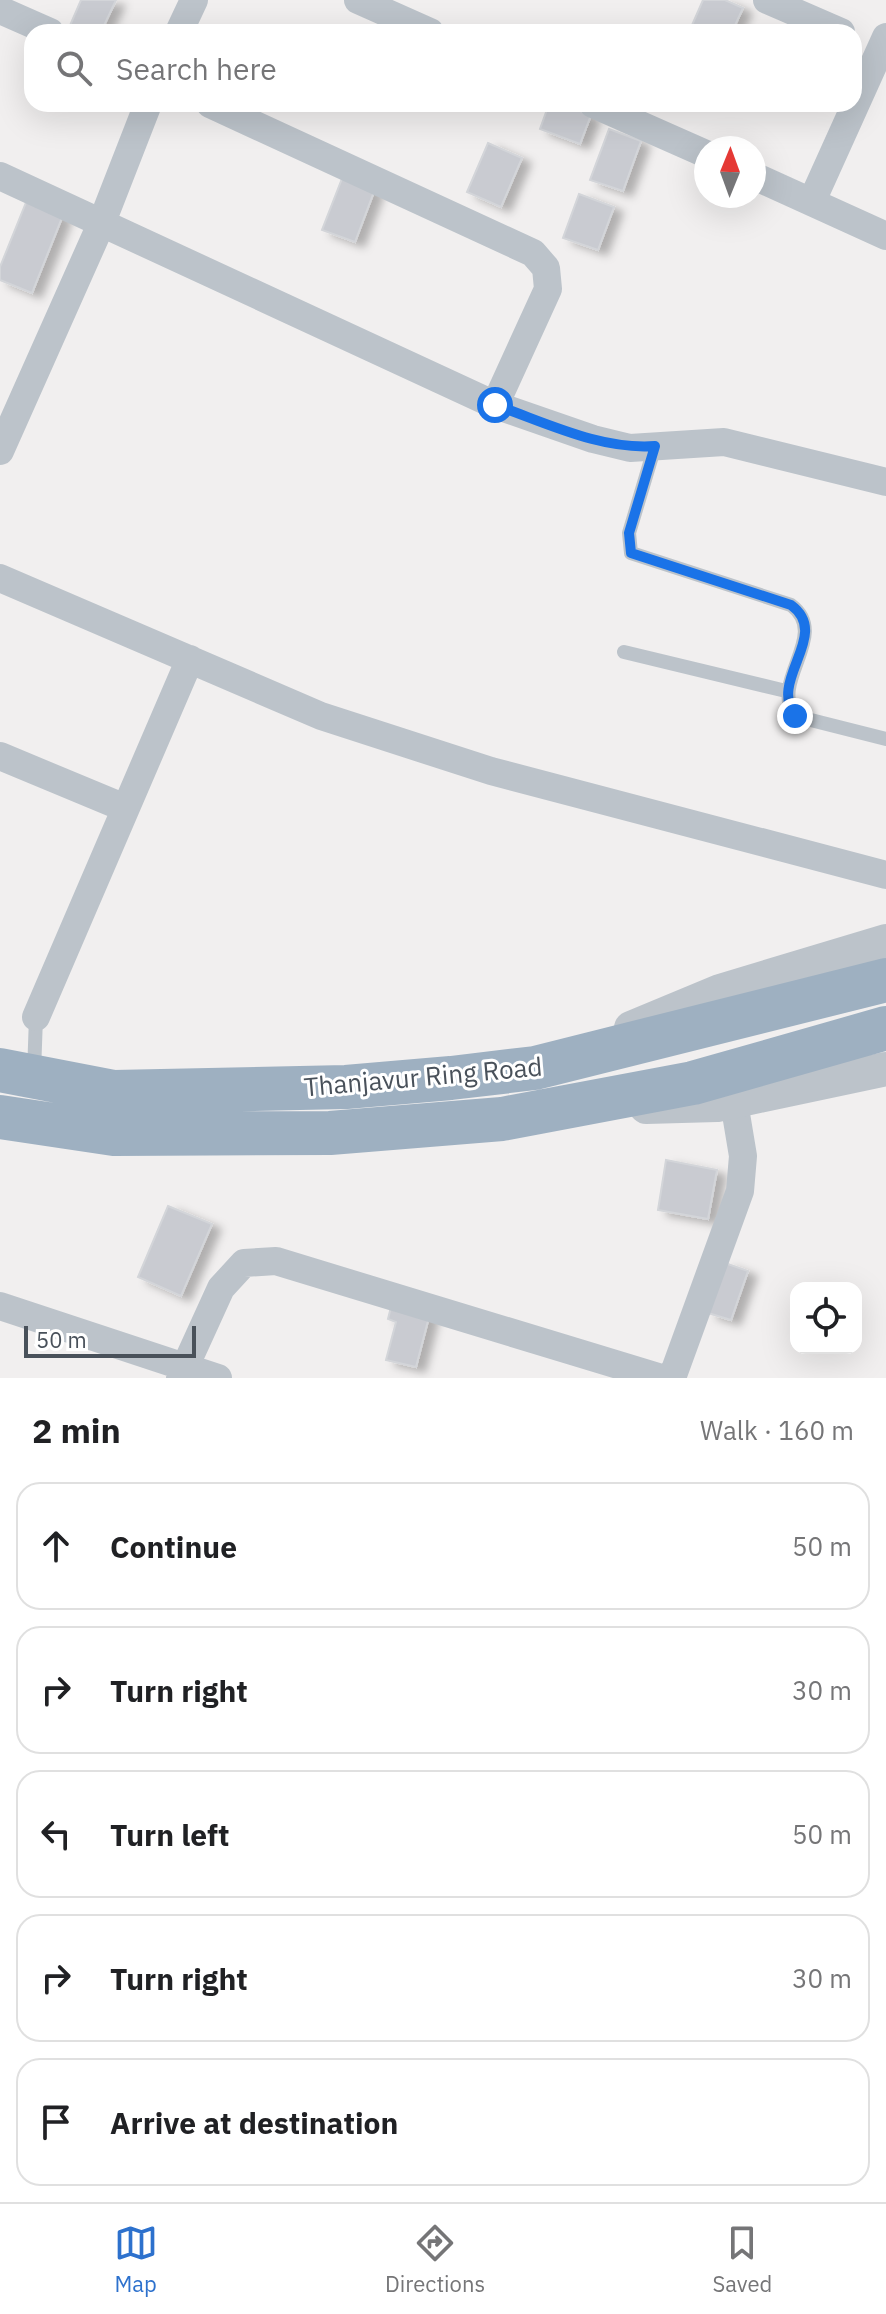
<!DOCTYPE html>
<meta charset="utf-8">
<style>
:root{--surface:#fff;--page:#f6f6f6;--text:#202124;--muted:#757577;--line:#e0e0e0;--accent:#2d71cd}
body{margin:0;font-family:"IBM Plex Sans",sans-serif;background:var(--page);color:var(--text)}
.controls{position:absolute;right:24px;bottom:24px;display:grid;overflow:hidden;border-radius:16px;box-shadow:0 8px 32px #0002}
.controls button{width:72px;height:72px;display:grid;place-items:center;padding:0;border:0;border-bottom:2px solid var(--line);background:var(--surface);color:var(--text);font:40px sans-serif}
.compass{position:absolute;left:694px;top:136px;width:72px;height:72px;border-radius:50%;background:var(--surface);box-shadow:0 8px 32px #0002;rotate:1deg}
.scale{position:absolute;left:24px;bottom:20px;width:172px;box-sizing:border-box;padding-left:8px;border:4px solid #49515a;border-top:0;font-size:22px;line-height:28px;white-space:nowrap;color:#49515a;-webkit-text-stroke:6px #fff;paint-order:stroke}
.stop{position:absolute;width:24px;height:24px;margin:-18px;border:6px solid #1a73e8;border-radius:50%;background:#fff}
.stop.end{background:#1a73e8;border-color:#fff;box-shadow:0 2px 8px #0008}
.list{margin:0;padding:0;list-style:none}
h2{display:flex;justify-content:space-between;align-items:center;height:104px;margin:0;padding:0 32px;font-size:34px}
h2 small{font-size:26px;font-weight:400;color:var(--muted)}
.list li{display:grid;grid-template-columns:52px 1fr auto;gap:24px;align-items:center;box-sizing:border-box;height:128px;margin:0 16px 16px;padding:0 16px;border:2px solid var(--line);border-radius:24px}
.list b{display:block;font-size:30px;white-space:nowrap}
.list em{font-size:26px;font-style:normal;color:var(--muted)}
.icon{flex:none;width:44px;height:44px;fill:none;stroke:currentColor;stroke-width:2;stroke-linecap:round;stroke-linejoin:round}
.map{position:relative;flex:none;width:886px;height:1378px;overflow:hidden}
.search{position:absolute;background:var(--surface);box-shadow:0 8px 32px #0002;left:24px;right:24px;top:24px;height:88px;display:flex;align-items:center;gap:20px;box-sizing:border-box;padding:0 28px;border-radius:24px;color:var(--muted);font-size:30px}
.sheet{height:824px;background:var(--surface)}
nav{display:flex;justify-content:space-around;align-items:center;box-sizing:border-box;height:112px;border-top:2px solid var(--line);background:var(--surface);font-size:22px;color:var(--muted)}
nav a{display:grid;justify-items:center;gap:4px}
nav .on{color:var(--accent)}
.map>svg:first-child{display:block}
.building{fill:#c9cbd1;stroke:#d3d5d9;stroke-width:2;filter:url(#shadow)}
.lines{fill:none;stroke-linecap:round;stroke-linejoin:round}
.service{stroke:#bcc3ca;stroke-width:14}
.minor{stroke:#bcc3ca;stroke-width:28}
.tertiary{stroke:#bcc3ca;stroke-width:34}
.trunk{stroke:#9eb0c1;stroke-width:44}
.route{stroke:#1a73e8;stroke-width:10}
.labels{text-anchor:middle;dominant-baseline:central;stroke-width:6;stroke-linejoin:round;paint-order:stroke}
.street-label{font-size:26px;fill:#49515a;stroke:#fff}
</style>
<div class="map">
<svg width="886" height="1378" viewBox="0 0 886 1378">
<defs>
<filter id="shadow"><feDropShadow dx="9" dy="5" stdDeviation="4" flood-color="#0004"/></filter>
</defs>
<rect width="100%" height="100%" fill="#f1efef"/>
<path class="building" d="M 81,0 L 116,0 L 101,32 L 68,30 Z
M 703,0 L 725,0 L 743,8 L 732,32 L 689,32 Z
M 549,104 L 561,104 L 591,115 L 580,144 L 540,129 Z
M 609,129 L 641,141 L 623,191 L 590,180 Z
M 488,143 L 522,158 L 501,207 L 467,192 Z
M 343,176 L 375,189 L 355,242 L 322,230 Z
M 579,194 L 614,207 L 598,250 L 563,238 Z
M 27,200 L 63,215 L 32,293 L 0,280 L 0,267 Z
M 666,1160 L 717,1170 L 708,1219 L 658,1210 Z
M 168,1206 L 212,1224 L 181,1296 L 138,1277 Z
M 725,1263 L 748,1271 L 731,1320 L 708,1313 Z
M 392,1303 L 430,1313 L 416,1367 L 386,1360 L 396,1322 L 388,1319 Z"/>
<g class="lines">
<path class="service" d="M 655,446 L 629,533 L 631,553 L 791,605 C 831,635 769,681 795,716 L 886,739
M 624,652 L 786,691
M 34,1073 L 36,1017"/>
<path class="minor" d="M 358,0 L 430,32
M 767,0 L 841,32
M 0,10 L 50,32
M 179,32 L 194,0
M 210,104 L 533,253 L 546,268 L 548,289 L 495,405
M 593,104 L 706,154
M 0,176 L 495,405 L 593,439 L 630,448 L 724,442 L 886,482
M 754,176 L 886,236
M 812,201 L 886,37
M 0,451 L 102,222 L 148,104
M 0,578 L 321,716 L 491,771 L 886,875
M 0,756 L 125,808
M 36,1017 L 190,659
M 0,1306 L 218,1378
M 180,1378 L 221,1288 L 244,1263 L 276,1261 L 661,1378
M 672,1378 L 740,1191 L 743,1156 L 734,1102"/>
<path class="tertiary" d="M 631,1028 L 720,991 L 886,941
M 646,1107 L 717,1105 L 886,1069"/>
<path class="trunk" d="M 0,1070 L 114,1092 L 346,1087 L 451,1078 L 535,1068 L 886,980
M 0,1117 L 114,1134 L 330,1133 L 502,1119 L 693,1083 L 886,1028"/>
</g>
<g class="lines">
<path class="route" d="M 495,405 C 547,423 600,450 655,446 L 629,533 L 631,553 L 791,605 C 832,635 768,679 795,716"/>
</g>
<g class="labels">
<g class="street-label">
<text transform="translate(423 1076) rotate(-5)">Thanjavur Ring Road</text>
</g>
</g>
</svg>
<div class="controls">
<button><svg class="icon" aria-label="locate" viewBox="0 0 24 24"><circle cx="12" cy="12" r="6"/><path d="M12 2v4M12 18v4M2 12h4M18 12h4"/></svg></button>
</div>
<svg class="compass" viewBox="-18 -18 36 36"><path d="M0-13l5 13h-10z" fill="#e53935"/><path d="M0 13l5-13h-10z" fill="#757577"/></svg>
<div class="scale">50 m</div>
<div class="stop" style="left:495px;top:405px"></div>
<div class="stop end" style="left:795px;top:716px"></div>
<div class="search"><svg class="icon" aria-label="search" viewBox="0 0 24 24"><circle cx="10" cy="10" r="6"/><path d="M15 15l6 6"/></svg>Search here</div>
</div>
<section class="sheet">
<h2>2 min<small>Walk · 160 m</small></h2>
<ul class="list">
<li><svg class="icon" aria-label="ahead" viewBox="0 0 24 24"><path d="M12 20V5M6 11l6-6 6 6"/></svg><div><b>Continue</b></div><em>50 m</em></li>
<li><svg class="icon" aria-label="right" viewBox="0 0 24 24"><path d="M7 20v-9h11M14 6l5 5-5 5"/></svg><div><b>Turn right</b></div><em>30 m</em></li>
<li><svg class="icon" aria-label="left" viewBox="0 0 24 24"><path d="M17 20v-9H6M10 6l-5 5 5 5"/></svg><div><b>Turn left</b></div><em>50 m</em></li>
<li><svg class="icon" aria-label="right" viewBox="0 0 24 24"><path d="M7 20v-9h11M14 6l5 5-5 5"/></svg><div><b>Turn right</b></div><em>30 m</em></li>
<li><svg class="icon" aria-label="arrive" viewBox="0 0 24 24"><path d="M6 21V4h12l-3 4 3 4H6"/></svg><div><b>Arrive at destination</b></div></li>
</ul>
</section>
<nav>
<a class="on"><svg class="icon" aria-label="map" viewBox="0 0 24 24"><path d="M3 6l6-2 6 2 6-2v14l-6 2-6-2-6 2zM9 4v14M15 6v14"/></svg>Map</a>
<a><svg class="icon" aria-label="directions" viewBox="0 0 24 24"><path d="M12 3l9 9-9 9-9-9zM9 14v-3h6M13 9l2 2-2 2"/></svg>Directions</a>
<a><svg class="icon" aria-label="saved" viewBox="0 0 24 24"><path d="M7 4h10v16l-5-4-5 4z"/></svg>Saved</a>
</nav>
